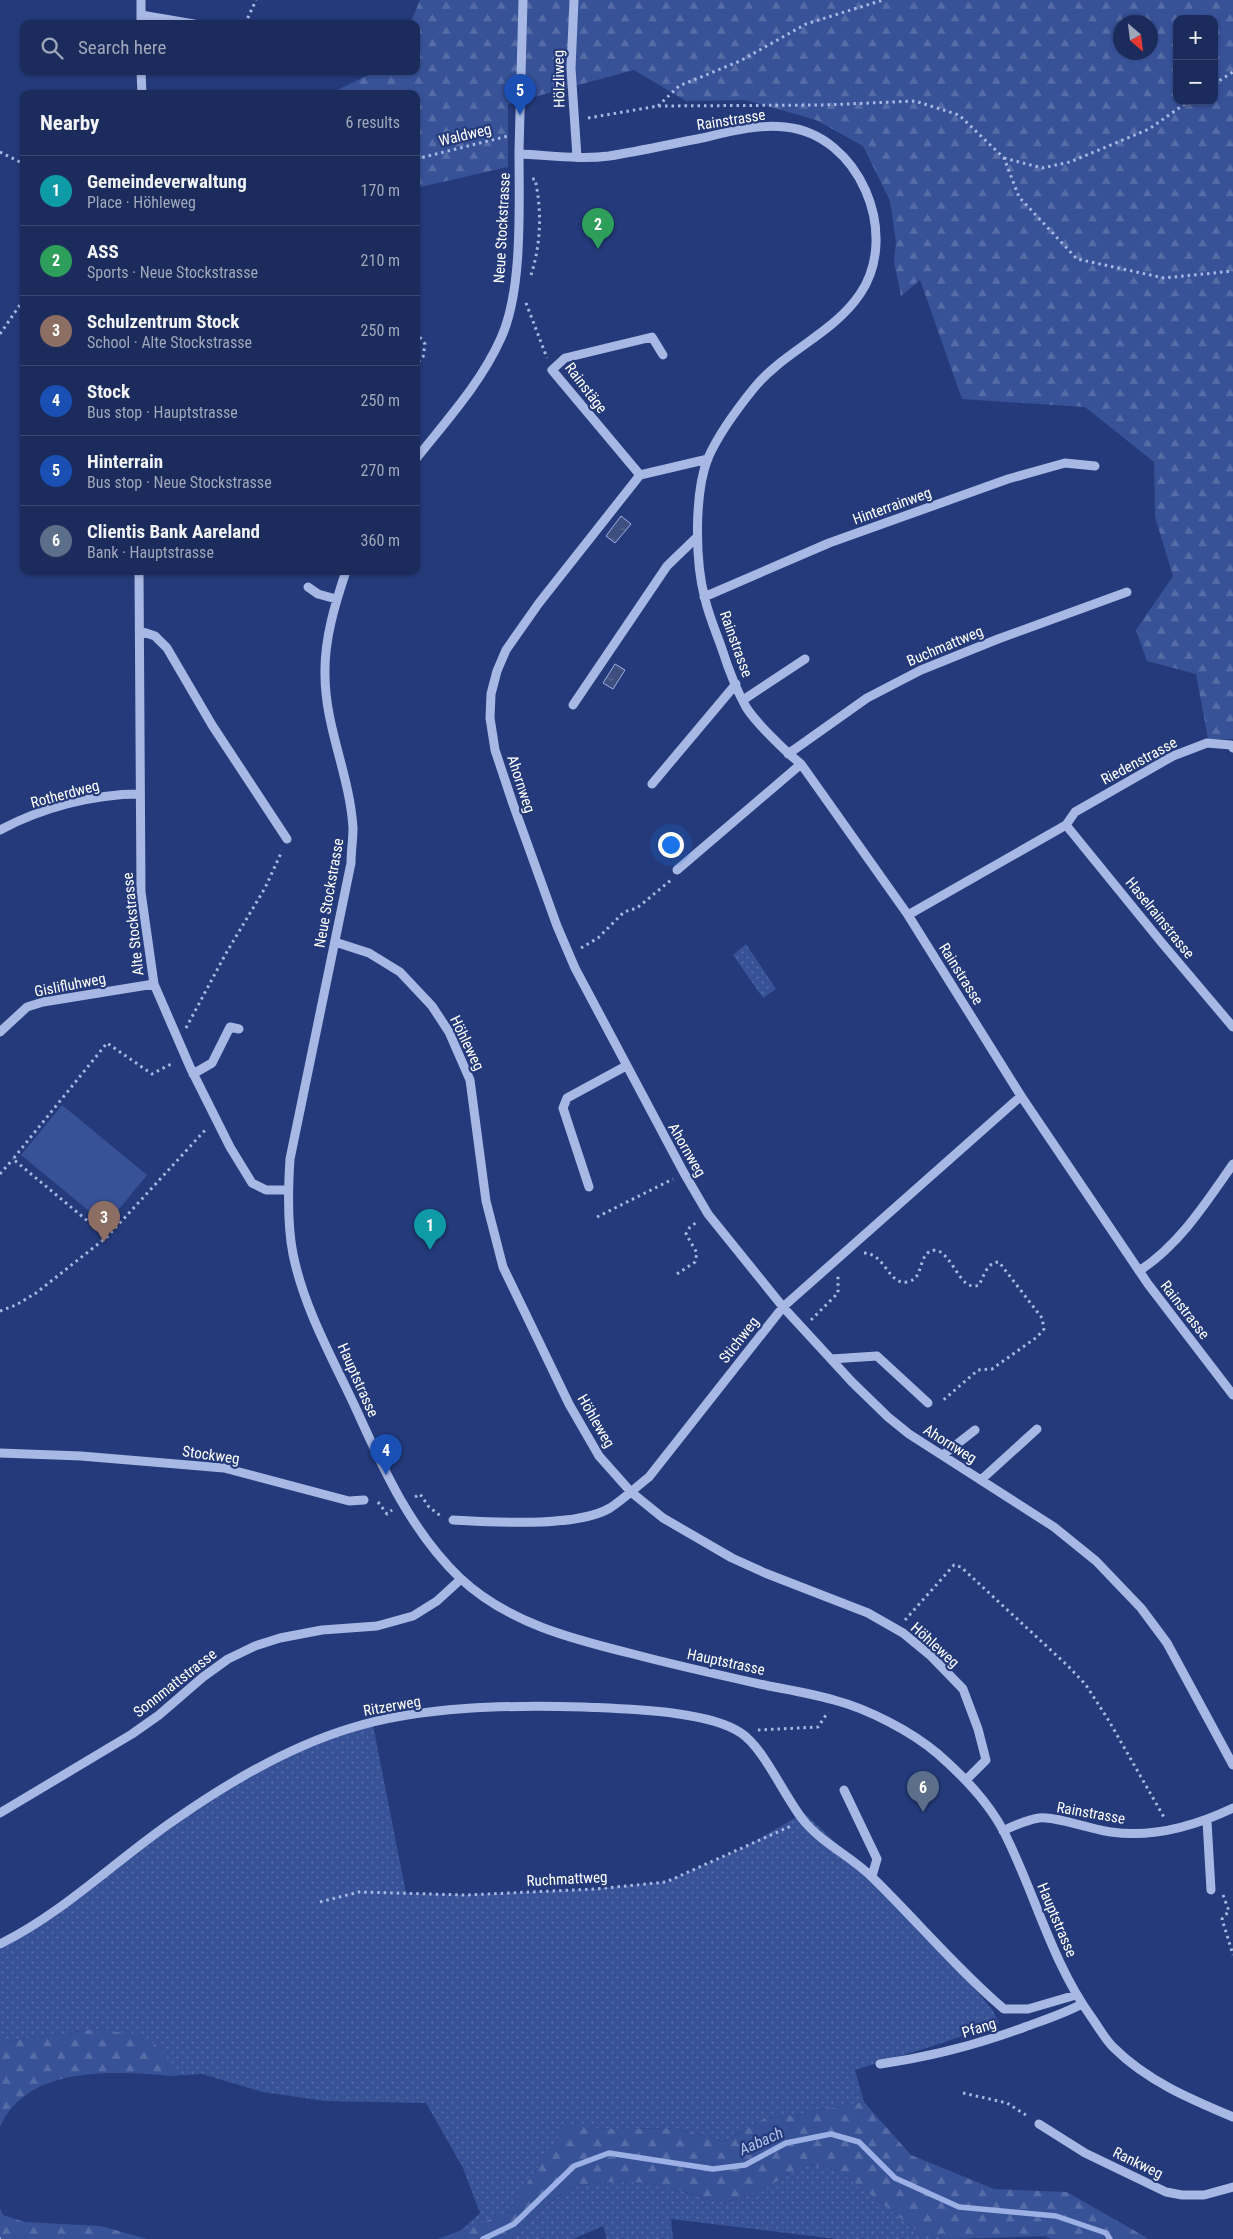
<!DOCTYPE html>
<meta charset="utf-8">
<style>
:root{--surface:#1b2c5c;--page:#283865;--text:#f1f3f6;--muted:#a0a7bb;--line:#394872;--accent:#eee06c}
body{margin:0;font-family:"Roboto Condensed",sans-serif;background:var(--page);color:var(--text)}
.controls{position:absolute;right:15px;top:15px;display:grid;overflow:hidden;border-radius:10px;box-shadow:0 1px 4px #0004}
.controls button{width:45px;height:45px;display:grid;place-items:center;padding:0;border:0;border-bottom:1px solid var(--line);background:var(--surface);color:var(--text);font:25px sans-serif}
.compass{position:absolute;left:1113px;top:15px;width:45px;height:45px;border-radius:50%;background:var(--surface);box-shadow:0 1px 4px #0004;rotate:152deg}
.you{position:absolute;left:670px;top:844px;width:18px;height:18px;margin:-12px;border:4px solid #fff;border-radius:50%;background:#1a73e8;box-shadow:0 0 0 8px #1a73e833}
.badge{display:grid;place-items:center;width:32px;height:32px;border-radius:50%;background:var(--accent);color:#fff;font-size:16px;font-weight:700}
.pin{position:absolute;translate:-50% -41px;filter:drop-shadow(0 1px 2px #0008)}
.pin::after{content:'';position:absolute;top:26px;width:18px;height:15px;background:inherit;clip-path:polygon(0 0,100% 0,50% 100%)}
.list{margin:0;padding:0;list-style:none}
h2{display:flex;justify-content:space-between;align-items:center;height:65px;margin:0;padding:0 20px;font-size:21px}
h2 small{font-size:16px;font-weight:400;color:var(--muted)}
.list li{display:grid;grid-template-columns:32px 1fr auto;gap:15px;align-items:center;box-sizing:border-box;height:70px;padding:0 20px;border-top:1px solid var(--line)}
.list b{display:block;font-size:19px;white-space:nowrap}
.list p{margin:0;font-size:16px;white-space:nowrap;color:var(--muted)}
.list em{font-size:16px;font-style:normal;color:var(--muted)}
.icon{flex:none;width:28px;height:28px;fill:none;stroke:currentColor;stroke-width:2;stroke-linecap:round;stroke-linejoin:round}
.map{position:relative;flex:none;width:1233px;height:2239px;overflow:hidden}
.search{position:absolute;background:var(--surface);box-shadow:0 1px 4px #0004;left:20px;top:20px;width:400px;height:55px;display:flex;align-items:center;gap:12px;box-sizing:border-box;padding:0 18px;border-radius:10px;color:var(--muted);font-size:19px}
.panel{position:absolute;background:var(--surface);box-shadow:0 1px 4px #0004;left:20px;top:90px;width:400px;height:485px;border-radius:10px}
.map>svg:first-child{display:block}
.grass{fill:url(#grass-dots)}
.forest{fill:url(#forest-firs);fill-rule:evenodd}
.pitch{fill:#385298}
.water{fill:url(#water-ripples);stroke:#9cb0e5}
.lines{fill:none;stroke-linecap:round;stroke-linejoin:round}
.stream{stroke:#9cb0e5;stroke-width:5.5}
.path{stroke:#a7b8e4;stroke-width:3;stroke-dasharray:2.5 4;stroke-linecap:butt}
.minor{stroke:#a7b8e4;stroke-width:9}
.labels{text-anchor:middle;dominant-baseline:central;stroke-width:4.5;stroke-linejoin:round;paint-order:stroke}
.street-label{font-size:15px;fill:#fff;stroke:#243a7a}
.water-label{font-size:16px;font-style:italic;fill:#b3c2ec;stroke:#243a7a}
</style>
<div class="map">
<svg width="1233" height="2239" viewBox="0 0 1233 2239">
<defs>
<pattern id="grass-dots" width="8" height="8" patternUnits="userSpaceOnUse" patternTransform="scale(1.25)"><rect width="8" height="8" fill="#385298"/><path d="M2 2h.1M6 6h.1" fill="none" stroke="#566ca7" stroke-width="1.8" stroke-linecap="round"/></pattern>
<pattern id="forest-firs" width="22" height="20" patternUnits="userSpaceOnUse" patternTransform="scale(1.25)"><rect width="22" height="20" fill="#385298"/><path d="M5 1l3.5 6h-7zM16 11l3.5 6h-7z" fill="#566ca7"/></pattern>
<pattern id="water-ripples" width="26" height="14" patternUnits="userSpaceOnUse" patternTransform="scale(1.25)"><rect width="26" height="14" fill="#3e4e7e"/><path d="M2 4q2-2 4 0t4 0M15 11q2-2 4 0t4 0" fill="none" stroke="#5b6991"/></pattern>
</defs>
<rect width="100%" height="100%" fill="#243a7a"/>
<path class="grass" d="M 746,944 L 776,989 L 763,998 L 733,955 Z
M 372,1720 L 406,1893 L 466,1895 L 595,1889 L 666,1882 L 743,1848 L 804,1813 L 872,1876 L 929,1935 L 992,2009 L 999,2023 L 936,2045 L 855,2070 L 864,2102 L 795,2115 L 765,2118 L 724,2142 L 675,2128 L 617,2129 L 566,2127 L 507,2213 L 459,2232 L 480,2213 L 463,2168 L 426,2103 L 325,2101 L 263,2092 L 202,2074 L 171,2076 L 177,2070 L 88,2030 L 0,2042 L 0,1942 L 23,1929 L 268,1759 Z
M 804,2164 L 839,2170 L 922,2235 L 953,2239 L 836,2239 L 671,2219 L 673,2239 L 607,2239 L 603,2226 L 573,2239 L 512,2239 C 526,2224 555,2195 573,2187 C 578,2185 586,2185 592,2184 C 637,2176 680,2189 722,2204 L 768,2187 Z"/>
<path class="forest" d="M 420,0 L 1233,0 L 1233,739 L 1208,739 L 1196,674 L 1147,661 L 1136,630 L 1173,576 L 1155,517 L 1154,462 L 1085,407 L 962,399 L 920,280 L 901,296 L 894,262 L 896,242 L 890,201 L 863,146 L 816,120 L 746,100 L 686,101 L 634,70 L 508,104 L 508,167 L 416,188 L 416,94 L 334,94 L 335,91 L 377,71 L 416,71 L 416,24 L 410,24 ZM 1177,19 L 1214,19 L 1214,101 L 1177,101 ZM 1120,22 L 1150,22 L 1150,52 L 1120,52 Z
M 88,2030 C 133,2033 151,2030 177,2070 L 171,2076 C 114,2071 27,2065 0,2127 L 0,2042 Z
M 864,2102 L 911,2155 L 994,2189 L 1067,2192 L 1149,2239 L 1051,2239 L 1045,2236 L 953,2239 L 922,2235 L 839,2170 L 804,2164 L 768,2187 L 722,2204 C 680,2189 637,2176 592,2184 C 586,2185 578,2185 573,2187 C 554,2195 526,2224 512,2239 L 438,2239 L 507,2213 L 566,2126 L 617,2129 L 675,2128 L 724,2142 L 765,2118 L 795,2115 Z
M 0,2208 L 3,2215 L 25,2222 L 101,2226 L 147,2239 L 0,2239 Z"/>
<path class="pitch" d="M 62,1105 L 147,1175 L 106,1225 L 21,1155 Z"/>
<path class="water" d="M 621,516 L 631,524 L 615,543 L 606,536 Z
M 615,664 L 625,670 L 613,689 L 603,683 Z"/>
<g class="lines">
<path class="stream" d="M 483,2239 L 514,2224 L 574,2166 L 609,2153 L 713,2169 L 745,2165 L 786,2143 L 831,2134 L 859,2142 L 895,2178 L 959,2207 L 1056,2216 L 1106,2233 L 1110,2239"/>
<path class="path" d="M 245,24 L 256,0
M 1214,84 L 1233,72
M 658,106 L 679,86 L 740,61 L 806,24 L 883,0
M 588,118 L 658,106 L 824,105 L 915,101 L 959,115 L 1004,158 L 1019,197 L 1077,259 L 1164,278 L 1233,271
M 0,152 L 24,164
M 1004,158 L 1042,168 L 1070,162 L 1149,129 L 1189,101
M 416,159 L 508,136
M 531,275 C 541,244 542,211 535,179 L 532,179
M 526,303 L 547,358
M 416,332 L 425,344 L 423,357 L 416,364
M 0,334 L 24,299
M 581,948 L 598,938 L 624,912 L 637,908 L 671,880
M 186,1028 L 225,955 L 265,888 L 282,851
M 0,1174 L 13,1159
M 597,1217 L 673,1179
M 107,1237 L 13,1159 L 107,1043 L 152,1074 L 173,1063
M 864,1253 C 886,1254 888,1285 907,1282 C 926,1279 916,1251 936,1250 C 954,1255 960,1293 979,1285 C 984,1276 987,1262 999,1262 L 1042,1318 L 1044,1329 L 1037,1337 L 992,1369 L 978,1370 L 941,1402
M 677,1274 L 695,1262 L 697,1253 L 686,1234 L 690,1227 L 697,1222
M 0,1311 L 16,1305 L 36,1293 L 107,1237 L 207,1128
M 811,1320 L 838,1293 L 838,1275
M 415,1497 L 420,1494 L 429,1507 L 442,1517
M 378,1502 L 387,1514 L 392,1510
M 905,1620 L 954,1565 L 961,1567 L 1068,1666 L 1086,1685 L 1109,1721 L 1165,1819
M 758,1730 L 818,1727 L 828,1712
M 1223,1895 L 1229,1911 L 1222,1919 L 1233,1955
M 320,1902 L 359,1892 L 466,1895 L 595,1889 L 666,1882 L 791,1826
M 963,2093 L 1007,2103 L 1029,2117
M 0,2239 L 1,2239"/>
<path class="minor" d="M 141,0 L 141,24
M 574,0 L 571,68 L 577,157
M 141,15 L 194,24
M 141,71 L 142,94
M 519,154 C 548,155 580,160 609,156 C 640,151 671,144 702,138 C 728,132 757,124 785,127 C 859,134 901,234 860,294 C 833,334 784,351 754,388 C 737,409 719,433 708,458 C 694,493 695,562 705,599 C 709,616 716,632 722,649 C 728,668 736,689 746,707 C 756,723 786,752 801,764 L 908,915 L 1021,1096 L 1148,1284 L 1233,1395
M 416,459 C 446,421 481,383 501,338 C 523,290 519,205 519,151 C 520,101 522,50 523,0
M 708,459 L 640,475 L 539,603 L 506,650 L 497,671 L 491,694 L 490,718 L 495,750 L 513,804 L 557,926 L 575,968 L 684,1173 L 708,1214 L 783,1307 L 852,1382 L 888,1417 L 909,1434 L 1054,1527 L 1096,1561 L 1141,1608 L 1167,1643 L 1233,1765
M 640,475 L 552,370 L 565,358 L 652,337 L 663,355
M 139,571 L 141,892 L 154,984 L 190,1067 L 230,1147 L 252,1183 L 266,1190 L 288,1190
M 346,571 C 335,604 324,640 325,675 C 325,727 350,776 353,828 C 353,840 351,851 351,863 L 290,1159 C 288,1190 287,1224 293,1254 C 304,1309 334,1361 357,1411 C 384,1471 412,1532 460,1578 C 508,1623 572,1639 633,1654 C 678,1666 724,1676 769,1686 C 791,1690 813,1694 834,1700 C 868,1709 911,1731 938,1754 C 963,1776 988,1801 1004,1832 C 1035,1893 1051,1961 1092,2018 C 1099,2028 1105,2039 1113,2047 C 1147,2081 1190,2099 1233,2117
M 308,587 L 318,594 L 336,599
M 704,597 L 829,543 L 1008,479 L 1065,463 L 1095,466
M 140,631 L 155,636 L 167,648 L 212,725 L 287,839
M 743,700 L 805,659
M 573,705 L 667,566 L 697,537
M 788,754 L 867,698 L 921,670 L 998,639 L 1127,592
M 652,784 L 736,684
M 1066,825 L 1162,943 L 1233,1027
M 0,830 C 41,808 93,794 140,794
M 677,870 L 801,764
M 908,915 L 1066,825 L 1075,812 L 1173,756 L 1207,743 L 1231,745 L 1233,748
M 335,942 L 369,953 L 400,972 L 432,1006 L 449,1032 L 470,1080 L 486,1201 L 503,1267 L 569,1404 L 599,1456 L 631,1492 L 663,1518 L 732,1558 L 765,1573 L 868,1613 L 903,1633 L 931,1656 L 963,1689 L 978,1729 L 986,1760 L 966,1780
M 0,1032 L 27,1007 L 43,1002 L 154,984
M 193,1074 L 212,1063 L 230,1027 L 239,1029
M 589,1187 L 563,1108 L 567,1098 L 626,1066
M 1139,1271 C 1179,1245 1206,1203 1233,1164
M 831,1359 L 877,1356 L 928,1403
M 0,1453 L 81,1456 L 224,1468 L 349,1501 L 364,1500
M 943,1455 L 975,1430
M 982,1479 L 1037,1429
M 453,1520 C 494,1522 576,1528 610,1508 C 624,1499 636,1487 649,1477 L 783,1307 L 1021,1096
M 844,1790 L 877,1859 L 872,1876
M 0,1813 L 132,1734 L 159,1715 L 203,1677 L 228,1659 L 255,1646 L 280,1638 L 322,1630 L 377,1626 L 413,1616 L 437,1601 L 461,1579
M 1207,1821 L 1211,1890
M 1003,1831 C 1015,1825 1026,1820 1039,1818 C 1055,1816 1093,1830 1111,1832 C 1153,1838 1195,1826 1233,1808
M 0,1944 C 65,1912 117,1859 176,1819 C 229,1782 288,1747 351,1728 C 422,1706 508,1705 583,1707 C 625,1709 707,1710 741,1733 C 764,1748 785,1798 804,1821 C 823,1844 852,1857 873,1878 C 917,1921 957,1969 1004,2009 L 1028,2009 L 1076,1995
M 880,2064 C 930,2057 977,2045 1025,2027 C 1044,2020 1063,2014 1082,2004
M 1039,2124 L 1085,2153 L 1166,2192 L 1182,2195 L 1204,2195 L 1233,2187"/>
</g>
<g class="labels">
<g class="street-label">
<text transform="translate(559 79) rotate(-91)">Hölzliweg</text>
<text transform="translate(731 120) rotate(-9)">Rainstrasse</text>
<text transform="translate(465 135) rotate(-14)">Waldweg</text>
<text transform="translate(502 228) rotate(-87)">Neue Stockstrasse</text>
<text transform="translate(586 388) rotate(53)">Rainstäge</text>
<text transform="translate(892 506) rotate(-20)">Hinterrainweg</text>
<text transform="translate(736 644) rotate(70)">Rainstrasse</text>
<text transform="translate(945 646) rotate(-23)">Buchmattweg</text>
<text transform="translate(1139 761) rotate(-28)">Riedenstrasse</text>
<text transform="translate(521 784) rotate(72)">Ahornweg</text>
<text transform="translate(65 794) rotate(-15)">Rotherdweg</text>
<text transform="translate(329 893) rotate(-80)">Neue Stockstrasse</text>
<text transform="translate(1160 918) rotate(51)">Haselrainstrasse</text>
<text transform="translate(133 924) rotate(-96)">Alte Stockstrasse</text>
<text transform="translate(961 974) rotate(58)">Rainstrasse</text>
<text transform="translate(70 985) rotate(-11)">Gislifluhweg</text>
<text transform="translate(467 1043) rotate(64)">Höhleweg</text>
<text transform="translate(687 1150) rotate(60)">Ahornweg</text>
<text transform="translate(1185 1310) rotate(52)">Rainstrasse</text>
<text transform="translate(739 1340) rotate(-52)">Stichweg</text>
<text transform="translate(358 1380) rotate(66)">Hauptstrasse</text>
<text transform="translate(596 1421) rotate(60)">Höhleweg</text>
<text transform="translate(950 1444) rotate(32)">Ahornweg</text>
<text transform="translate(211 1455) rotate(8)">Stockweg</text>
<text transform="translate(935 1645) rotate(42)">Höhleweg</text>
<text transform="translate(726 1662) rotate(12)">Hauptstrasse</text>
<text transform="translate(175 1683) rotate(-38)">Sonnmattstrasse</text>
<text transform="translate(392 1706) rotate(-10)">Ritzerweg</text>
<text transform="translate(1091 1813) rotate(10)">Rainstrasse</text>
<text transform="translate(567 1879) rotate(-3)">Ruchmattweg</text>
<text transform="translate(1057 1920) rotate(67)">Hauptstrasse</text>
<text transform="translate(979 2028) rotate(-17)">Pfang</text>
<text transform="translate(1138 2163) rotate(26)">Rankweg</text>
</g>
<g class="water-label">
<text transform="translate(761 2141) rotate(-24)">Aabach</text>
</g>
</g>
</svg>
<div class="controls">
<button>+</button>
<button>−</button>
</div>
<svg class="compass" viewBox="-18 -18 36 36"><path d="M0-13l5 13h-10z" fill="#e53935"/><path d="M0 13l5-13h-10z" fill="#a0a7bb"/></svg>
<div class="you"></div>
<div class="pin badge" style="left:430px;top:1250px;background:#0f9aa8">1</div>
<div class="pin badge" style="left:598px;top:249px;background:#2e9e5b">2</div>
<div class="pin badge" style="left:104px;top:1242px;background:#8d6e63">3</div>
<div class="pin badge" style="left:386px;top:1475px;background:#1a4fb4">4</div>
<div class="pin badge" style="left:520px;top:115px;background:#1a4fb4">5</div>
<div class="pin badge" style="left:923px;top:1812px;background:#5c6f8a">6</div>
<div class="search"><svg class="icon" aria-label="search" viewBox="0 0 24 24"><circle cx="10" cy="10" r="6"/><path d="M15 15l6 6"/></svg>Search here</div>
<section class="panel">
<h2>Nearby<small>6 results</small></h2>
<ul class="list">
<li><span class="badge" style="background:#0f9aa8">1</span><div><b>Gemeindeverwaltung</b><p>Place · Höhleweg</p></div><em>170 m</em></li>
<li><span class="badge" style="background:#2e9e5b">2</span><div><b>ASS</b><p>Sports · Neue Stockstrasse</p></div><em>210 m</em></li>
<li><span class="badge" style="background:#8d6e63">3</span><div><b>Schulzentrum Stock</b><p>School · Alte Stockstrasse</p></div><em>250 m</em></li>
<li><span class="badge" style="background:#1a4fb4">4</span><div><b>Stock</b><p>Bus stop · Hauptstrasse</p></div><em>250 m</em></li>
<li><span class="badge" style="background:#1a4fb4">5</span><div><b>Hinterrain</b><p>Bus stop · Neue Stockstrasse</p></div><em>270 m</em></li>
<li><span class="badge" style="background:#5c6f8a">6</span><div><b>Clientis Bank Aareland</b><p>Bank · Hauptstrasse</p></div><em>360 m</em></li>
</ul>
</section>
</div>
